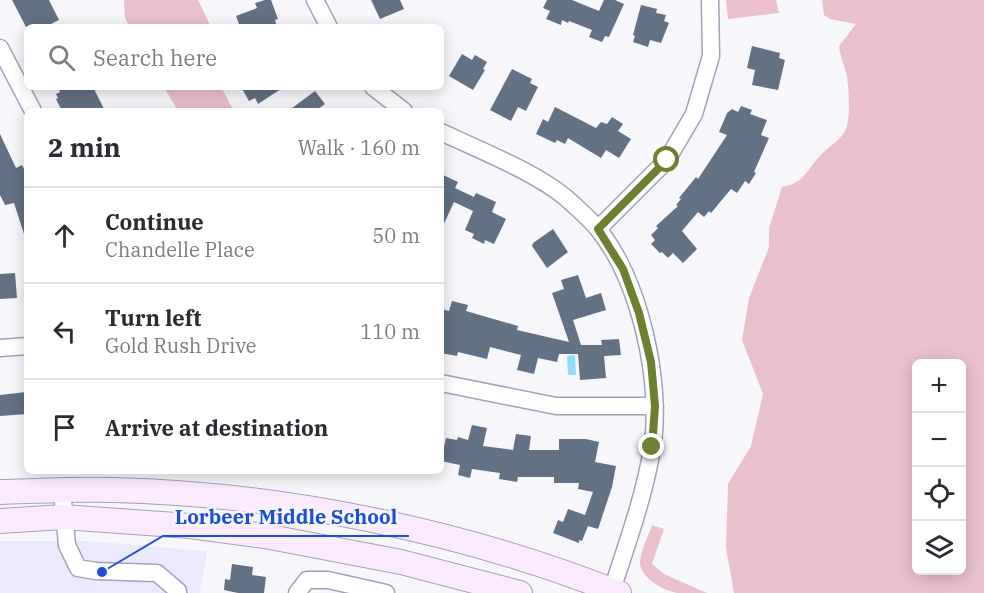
<!DOCTYPE html>
<meta charset="utf-8">
<style>
:root{--surface:#fff;--page:#f7f7f7;--text:#2b2b33;--muted:#7c7c81;--line:#e1e1e2}
body{margin:0;font-family:"IBM Plex Serif",serif;background:var(--page);color:var(--text)}
.controls{position:absolute;right:18px;bottom:18px;display:grid;overflow:hidden;border-radius:9px;box-shadow:0 3px 15px #0003}
.controls button{width:54px;height:54px;display:grid;place-items:center;padding:0;border:0;border-bottom:2px solid var(--line);background:var(--surface);color:var(--text);font:30px sans-serif}
.stop{position:absolute;width:18px;height:18px;margin:-14px;border:4px solid #6c8030;border-radius:50%;background:#fff}
.stop.end{background:#6c8030;border-color:#fff;box-shadow:0 2px 6px #0008}
.list{margin:0;padding:0;list-style:none}
h2{display:flex;justify-content:space-between;align-items:center;height:78px;margin:0;padding:0 24px;font-size:26px}
h2 small{font-size:20px;font-weight:400;color:var(--muted)}
.list li{display:grid;grid-template-columns:39px 1fr auto;gap:18px;align-items:center;box-sizing:border-box;height:96px;padding:0 24px;border-top:2px solid var(--line)}
.list b{display:block;font-size:22px;white-space:nowrap}
.list p{margin:0;font-size:20px;white-space:nowrap;color:var(--muted)}
.list em{font-size:20px;font-style:normal;color:var(--muted)}
.icon{flex:none;width:33px;height:33px;fill:none;stroke:currentColor;stroke-width:2;stroke-linecap:round;stroke-linejoin:round}
.map{position:relative;flex:none;width:984px;height:593px;overflow:hidden}
.search{position:absolute;background:var(--surface);box-shadow:0 3px 15px #0003;left:24px;top:24px;width:420px;height:66px;display:flex;align-items:center;gap:15px;box-sizing:border-box;padding:0 21px;border-radius:9px;color:var(--muted);font-size:22px}
.panel{position:absolute;background:var(--surface);box-shadow:0 3px 15px #0003;left:24px;top:108px;width:420px;height:366px;border-radius:9px}
.map>svg:first-child{display:block}
.built{fill:#ebe9fd}
.green{fill:#eac0cd;fill-rule:evenodd}
.water{fill:#92dcf7}
.building{fill:#637184}
.lines{fill:none;stroke-linecap:round;stroke-linejoin:round}
.minor-casing{stroke:#a4a1b9;stroke-width:19}
.secondary-casing{stroke:#a4a1b9;stroke-width:26}
.minor{stroke:#fff;stroke-width:16}
.secondary{stroke:#fceafe;stroke-width:24}
.route{stroke:#6c8030;stroke-width:8}
.leader{fill:none;stroke:#1d4ed8;stroke-width:2}
.callout-dot{fill:#1d4ed8;stroke:#f7f6fb;stroke-width:2}
.callout-label{font-size:20px;text-anchor:middle;font-weight:bold;fill:#1d4ed8;stroke:#f7f6fb;stroke-width:5;stroke-linejoin:round;paint-order:stroke}
</style>
<div class="map">
<svg width="984" height="593" viewBox="0 0 984 593">
<rect width="100%" height="100%" fill="#f7f6fb"/>
<path class="built" d="M 0,541 L 87,541 L 207,551 L 200,593 L 0,593 Z"/>
<path class="green" d="M 124,0 L 198,0 L 211,27 L 130,27 L 125,18 Z
M 726,0 L 776,0 L 779,13 L 728,19 Z
M 822,0 L 984,0 L 984,593 L 734,593 L 726,548 L 728,484 L 751,446 L 763,394 L 742,340 L 749,298 L 769,247 L 769,228 L 782,187 C 801,184 806,173 817,159 C 825,149 837,143 844,133 C 851,123 849,90 847,77 C 845,66 840,57 839,46 L 856,24 L 830,19 L 824,15 ZM 916,364 L 962,364 L 962,570 L 916,570 Z
M 164,87 L 221,87 L 234,111 L 178,111 Z
M 652,525 L 664,529 L 652,564 L 664,574 L 707,593 C 698,593 687,593 678,593 C 664,591 639,577 640,562 C 641,550 648,537 652,525 Z"/>
<path class="water" d="M 575,355 L 576,375 L 568,375 L 567,356 Z"/>
<path class="building" d="M 12,0 L 49,0 L 59,20 L 51,24 L 52,27 L 26,27 Z
M 265,0 L 271,0 L 278,19 L 275,20 L 277,27 L 240,27 L 236,16 L 257,8 L 255,3 Z
M 371,0 L 400,0 L 404,9 L 380,19 Z
M 547,0 L 572,0 L 599,11 L 604,0 L 615,0 L 624,4 L 609,37 L 605,36 L 602,42 L 589,37 L 592,30 L 569,21 L 568,23 L 562,20 L 561,25 L 546,19 L 550,11 L 543,8 Z
M 641,5 L 657,9 L 656,13 L 666,15 L 664,21 L 669,23 L 661,43 L 650,40 L 648,47 L 633,42 L 635,36 L 633,35 Z
M 752,46 L 780,53 L 779,58 L 785,60 L 778,90 L 752,85 L 755,70 L 747,68 Z
M 462,54 L 472,60 L 475,55 L 487,62 L 483,69 L 485,70 L 473,90 L 449,76 Z
M 512,69 L 532,79 L 530,83 L 538,87 L 526,111 L 518,107 L 511,121 L 490,110 Z
M 58,87 L 93,87 L 105,111 L 62,111 L 56,99 L 58,98 L 56,94 L 60,92 Z
M 241,87 L 284,87 L 258,104 L 255,98 L 249,101 Z
M 315,91 L 325,104 L 315,111 L 288,111 Z
M 741,106 L 752,110 L 750,114 L 767,120 L 761,135 L 769,138 L 754,172 L 756,173 L 749,184 L 745,181 L 737,193 L 731,189 L 711,213 L 709,211 L 704,217 L 698,212 L 682,231 L 697,249 L 683,263 L 673,253 L 668,258 L 662,252 L 660,253 L 651,244 L 655,240 L 651,235 L 658,228 L 656,226 L 678,206 L 676,205 L 681,199 L 679,198 L 696,177 L 698,179 L 727,135 L 719,132 L 727,113 L 732,109 L 738,112 Z
M 555,107 L 596,128 L 601,122 L 607,124 L 612,117 L 623,124 L 618,131 L 631,139 L 619,158 L 606,150 L 601,158 L 568,138 L 565,144 L 557,140 L 555,143 L 536,134 L 543,119 L 548,122 Z
M 0,134 L 16,168 L 22,165 L 27,175 L 27,237 L 25,237 L 14,203 L 5,205 L 0,195 Z
M 441,174 L 458,182 L 455,188 L 474,197 L 476,193 L 496,202 L 492,212 L 506,219 L 494,244 L 485,240 L 484,244 L 472,238 L 474,234 L 465,230 L 473,211 L 454,202 L 441,230 Z
M 553,229 L 568,252 L 547,268 L 532,246 L 533,243 Z
M 15,273 L 17,298 L 0,299 L 0,274 Z
M 578,275 L 586,298 L 601,293 L 606,310 L 573,320 L 581,345 L 602,345 L 601,340 L 619,339 L 621,355 L 604,356 L 606,378 L 580,380 L 578,354 L 559,354 L 557,362 L 538,358 L 534,374 L 517,370 L 521,355 L 490,347 L 487,359 L 458,352 L 457,356 L 441,353 L 444,334 L 441,333 L 441,309 L 449,311 L 452,301 L 468,305 L 466,311 L 518,326 L 517,330 L 569,342 L 552,293 L 564,289 L 561,280 Z
M 26,392 L 27,414 L 0,416 L 0,395 Z
M 472,425 L 487,428 L 483,446 L 513,450 L 516,434 L 531,436 L 529,450 L 559,450 L 559,439 L 586,439 L 599,442 L 595,462 L 616,466 L 612,487 L 598,529 L 588,526 L 582,541 L 579,540 L 579,543 L 553,533 L 558,520 L 563,522 L 568,509 L 585,515 L 593,492 L 578,489 L 579,483 L 554,483 L 554,477 L 518,477 L 517,482 L 499,479 L 500,473 L 472,469 L 470,478 L 458,475 L 460,465 L 441,461 L 446,438 L 457,440 L 458,437 L 468,440 Z
M 232,564 L 253,567 L 252,575 L 266,577 L 264,593 L 238,593 L 224,590 L 225,579 L 230,580 Z"/>
<g class="lines">
<defs>
<path id="minor" d="M 315,0 L 329,27
M 0,48 L 33,111
M 373,87 L 404,111
M 441,132 C 479,150 533,171 565,197 C 576,207 589,218 598,229 C 640,281 663,383 652,449 C 644,498 626,546 611,593
M 598,229 L 667,160 L 694,114 L 711,56 L 710,0
M 0,348 L 27,346
M 441,383 L 556,406 L 655,406
M 62,490 L 67,545 L 78,568 L 96,571 L 157,573 L 178,591 L 178,593
M 297,593 L 307,580 L 328,580 L 386,593"/>
<path id="secondary" d="M 0,492 C 38,491 76,489 114,490 C 283,494 463,531 619,593
M 0,521 L 63,517 L 190,526 L 265,536 L 401,562 L 520,593"/>
</defs>
<use href="#minor" class="minor-casing"/>
<use href="#secondary" class="secondary-casing"/>
<use href="#minor" class="minor"/>
<use href="#secondary" class="secondary"/>
</g>
<g class="lines">
<path class="route" d="M 652,447 L 655,406 L 651,362 L 639,313 L 623,269 L 598,229 L 667,160"/>
</g>
<path class="leader" d="M102 572L163 536H409"/>
<circle class="callout-dot" cx="102" cy="572" r="6"/>
<g class="callout-label">
<text x="286" y="524">Lorbeer Middle School</text>
</g>
</svg>
<div class="controls">
<button>+</button>
<button>−</button>
<button><svg class="icon" aria-label="locate" viewBox="0 0 24 24"><circle cx="12" cy="12" r="6"/><path d="M12 2v4M12 18v4M2 12h4M18 12h4"/></svg></button>
<button><svg class="icon" aria-label="layers" viewBox="0 0 24 24"><path d="M12 4l9 5-9 5-9-5zM3 14l9 5 9-5"/></svg></button>
</div>
<div class="stop" style="left:667px;top:160px"></div>
<div class="stop end" style="left:652px;top:447px"></div>
<div class="search"><svg class="icon" aria-label="search" viewBox="0 0 24 24"><circle cx="10" cy="10" r="6"/><path d="M15 15l6 6"/></svg>Search here</div>
<section class="panel">
<h2>2 min<small>Walk · 160 m</small></h2>
<ul class="list">
<li><svg class="icon" aria-label="ahead" viewBox="0 0 24 24"><path d="M12 20V5M6 11l6-6 6 6"/></svg><div><b>Continue</b><p>Chandelle Place</p></div><em>50 m</em></li>
<li><svg class="icon" aria-label="left" viewBox="0 0 24 24"><path d="M17 20v-9H6M10 6l-5 5 5 5"/></svg><div><b>Turn left</b><p>Gold Rush Drive</p></div><em>110 m</em></li>
<li><svg class="icon" aria-label="arrive" viewBox="0 0 24 24"><path d="M6 21V4h12l-3 4 3 4H6"/></svg><div><b>Arrive at destination</b></div></li>
</ul>
</section>
</div>
